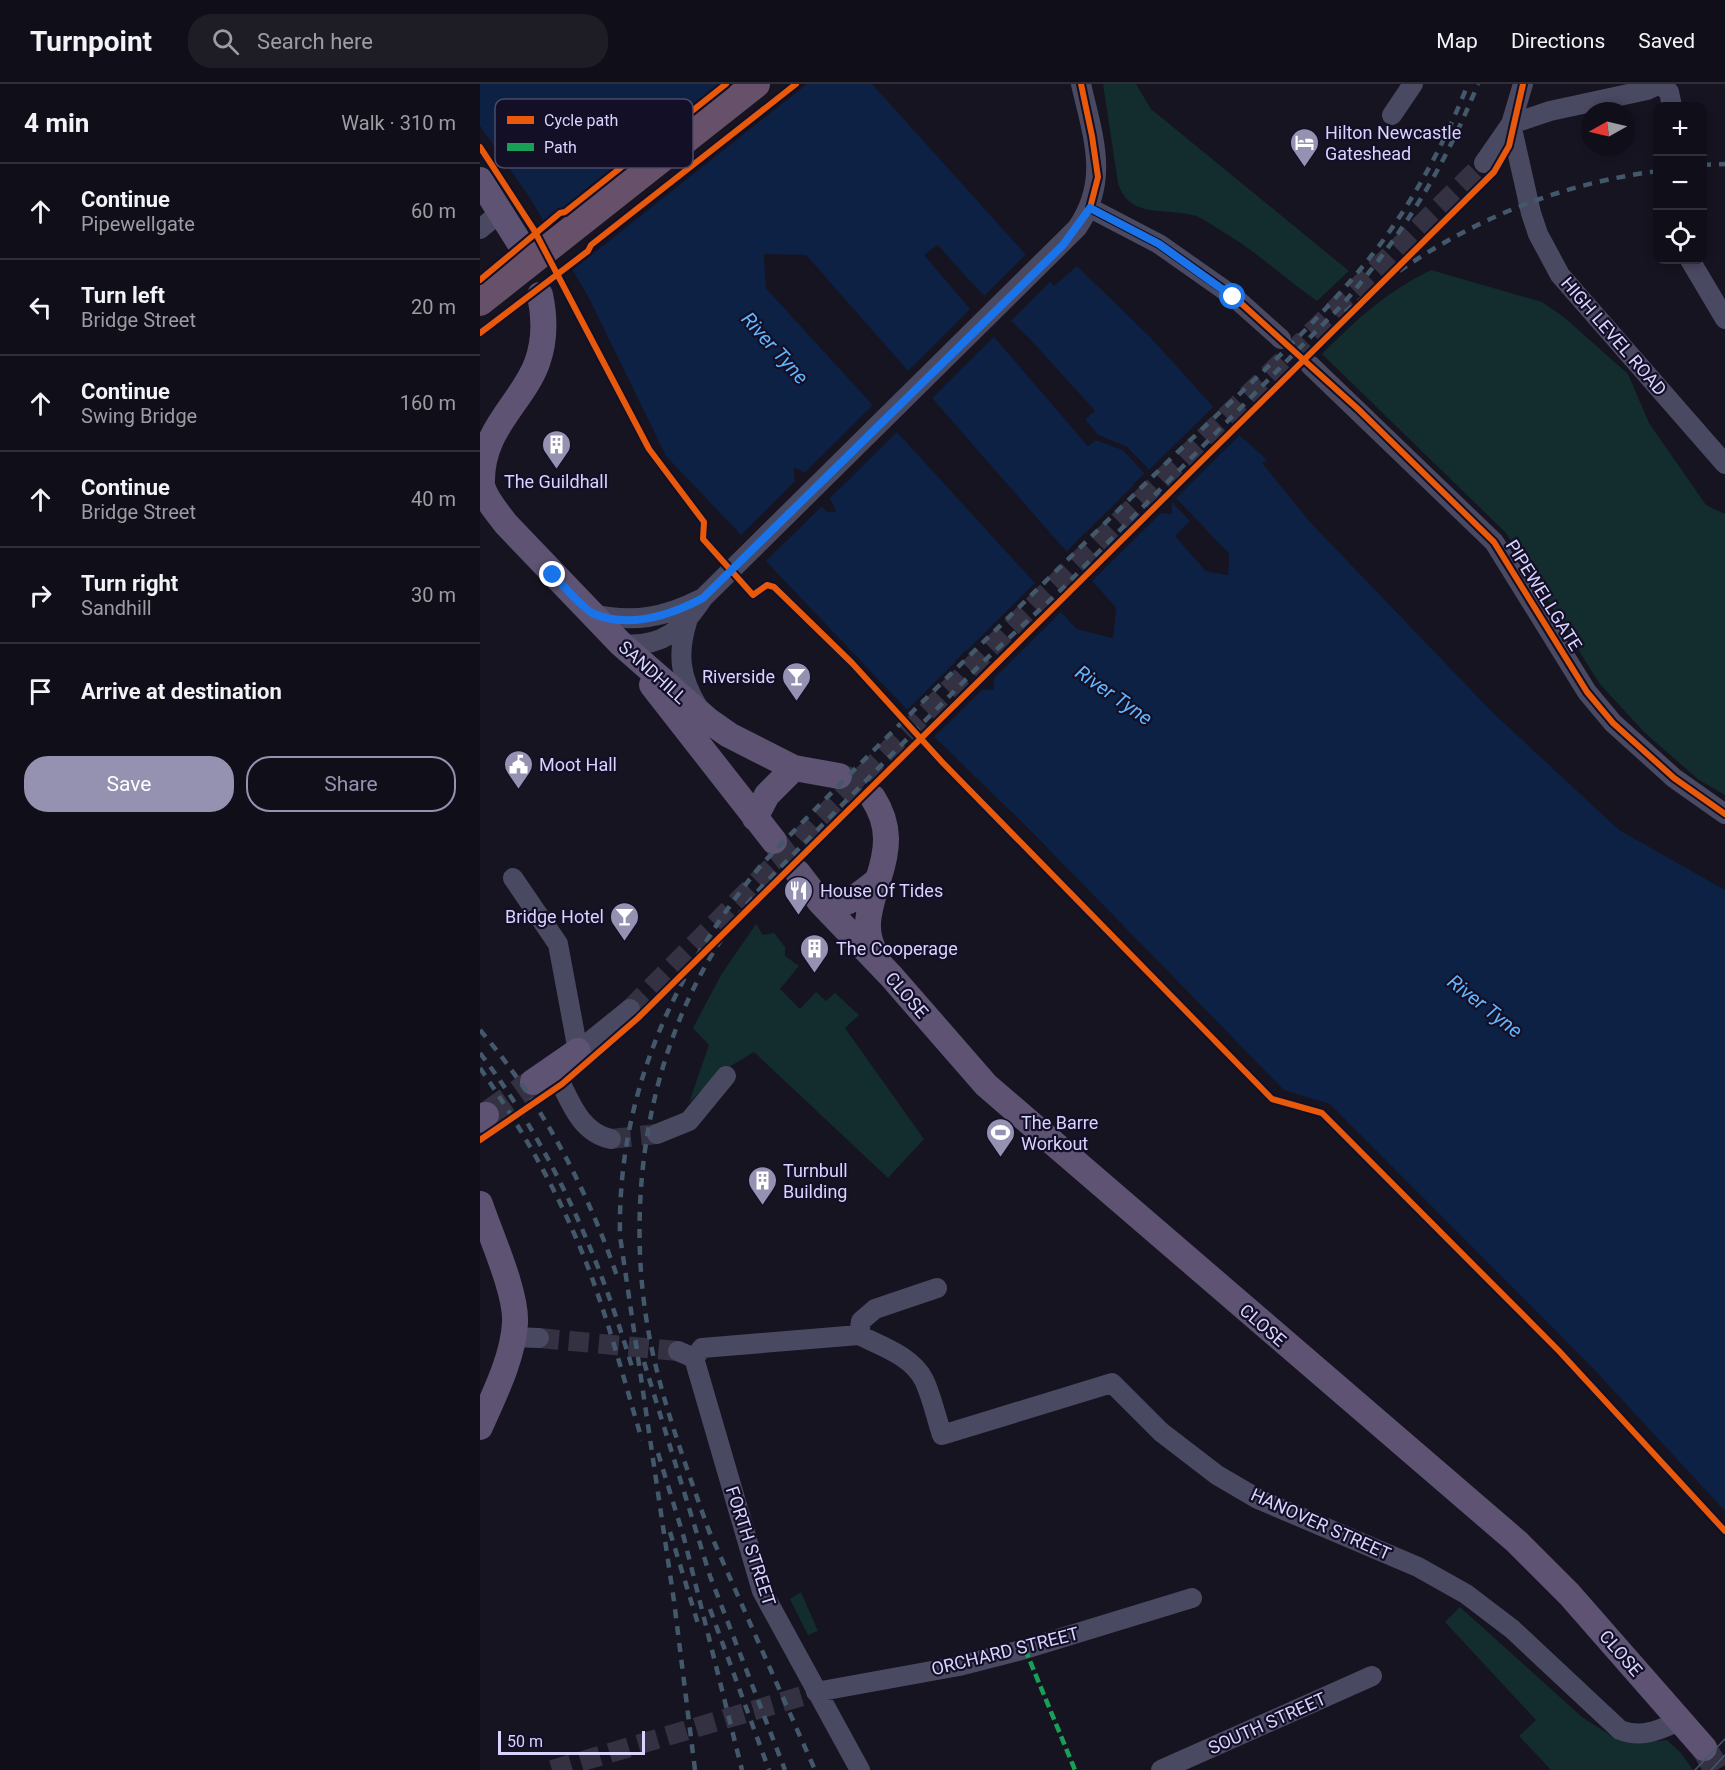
<!DOCTYPE html>
<meta charset="utf-8">
<style>
:root{--surface:#100f19;--page:#1e1d26;--text:#f1f3f6;--muted:#9c9ca2;--line:#302f38;--accent:#9591b1}
body{margin:0;font-family:Roboto,sans-serif;background:var(--page);color:var(--text)}
.controls{position:absolute;right:18px;top:18px;display:grid;overflow:hidden;border-radius:12px;box-shadow:0 3px 9px #0003}
.controls button{width:54px;height:54px;display:grid;place-items:center;padding:0;border:0;border-bottom:2px solid var(--line);background:var(--surface);color:var(--text);font:30px sans-serif}
.compass{position:absolute;left:1101px;top:18px;width:54px;height:54px;border-radius:50%;background:var(--surface);box-shadow:0 3px 9px #0003;rotate:262deg}
.scale{position:absolute;left:18px;bottom:15px;width:147px;box-sizing:border-box;padding-left:6px;border:3px solid #d9d4ff;border-top:0;font-size:16px;line-height:21px;white-space:nowrap;color:#d9d4ff;-webkit-text-stroke:4px #130f26;paint-order:stroke}
.stop{position:absolute;width:18px;height:18px;margin:-14px;border:4px solid #1a73e8;border-radius:50%;background:#fff}
.stop.end{background:#1a73e8;border-color:#fff;box-shadow:0 2px 6px #0008}
.list{margin:0;padding:0;list-style:none}
h2{display:flex;justify-content:space-between;align-items:center;height:78px;margin:0;padding:0 24px;font-size:26px}
h2 small{font-size:20px;font-weight:400;color:var(--muted)}
.list li{display:grid;grid-template-columns:39px 1fr auto;gap:18px;align-items:center;box-sizing:border-box;height:96px;padding:0 24px;border-top:2px solid var(--line)}
.list b{display:block;font-size:22px;white-space:nowrap}
.list p{margin:0;font-size:20px;white-space:nowrap;color:var(--muted)}
.list em{font-size:20px;font-style:normal;color:var(--muted)}
.actions{display:flex;gap:12px;padding:18px 24px}
.actions a{flex:1;padding:14px 0;border:2px solid var(--accent);border-radius:24px;text-align:center;font-size:21px;color:var(--accent)}
.actions .main{background:var(--accent);color:#fff}
.icon{flex:none;width:33px;height:33px;fill:none;stroke:currentColor;stroke-width:2;stroke-linecap:round;stroke-linejoin:round}
.map{position:relative;flex:none;width:1245px;height:1686px;overflow:hidden}
header{display:flex;align-items:center;gap:36px;box-sizing:border-box;height:84px;padding:0 30px;background:var(--surface);border-bottom:2px solid var(--line)}
header strong{font-size:28px}
nav{display:flex;gap:33px;margin-inline-start:auto;font-size:21px}
.search{width:420px;height:54px;background:var(--page);display:flex;align-items:center;gap:15px;box-sizing:border-box;padding:0 21px;border-radius:24px;color:var(--muted);font-size:22px}
main{display:flex}
aside{flex:1;background:var(--surface)}
.map>svg:first-child{display:block}
.green{fill:#132c2d}
.water{fill:#0d2144;fill-rule:evenodd}
.pier{fill:#161421;fill-rule:evenodd}
.lines{fill:none;stroke-linecap:round;stroke-linejoin:round}
.minor-tunnel{stroke:#333142;stroke-width:20;stroke-dasharray:20 10;stroke-linecap:butt}
.major-tunnel{stroke:#333142;stroke-width:26;stroke-dasharray:26 13;stroke-linecap:butt}
.minor{stroke:#4a4962;stroke-width:20}
.major{stroke:#5e5373;stroke-width:26}
.tram{stroke:#43596b;stroke-width:1.5}
.rail{stroke:#43596b;stroke-width:4.5;stroke-dasharray:9 8;stroke-linecap:butt}
.highway-bridge{stroke:#67516a;stroke-width:28}
.quiet{stroke:#1a9f57;stroke-width:4.5;stroke-dasharray:9 4.5;stroke-linecap:butt}
.cycleway-casing{stroke:#130f26;stroke-width:10}
.cycleway{stroke:#e8590c;stroke-width:6}
.route{stroke:#1a73e8;stroke-width:8}
.labels{text-anchor:middle;dominant-baseline:central;stroke-width:4.5;stroke-linejoin:round;paint-order:stroke}
.poi-label{font-size:18px;fill:#d9d4ff;stroke:#130f26;text-anchor:start}
.street-label{font-size:18px;fill:#d9d4ff;stroke:#130f26}
.water-label{font-size:20px;font-style:italic;fill:#62b6ff;stroke:#130f26}
.key{fill:#130f26;stroke:#4e4a67;stroke-width:1.5}
.key-label{font-size:16px;fill:#d9d4ff}
</style>
<header>
<strong>Turnpoint</strong>
<div class="search"><svg class="icon" aria-label="search" viewBox="0 0 24 24"><circle cx="10" cy="10" r="6"/><path d="M15 15l6 6"/></svg>Search here</div>
<nav><a>Map</a><a>Directions</a><a>Saved</a></nav>
</header>
<main>
<aside>
<h2>4 min<small>Walk · 310 m</small></h2>
<ul class="list">
<li><svg class="icon" aria-label="ahead" viewBox="0 0 24 24"><path d="M12 20V5M6 11l6-6 6 6"/></svg><div><b>Continue</b><p>Pipewellgate</p></div><em>60 m</em></li>
<li><svg class="icon" aria-label="left" viewBox="0 0 24 24"><path d="M17 20v-9H6M10 6l-5 5 5 5"/></svg><div><b>Turn left</b><p>Bridge Street</p></div><em>20 m</em></li>
<li><svg class="icon" aria-label="ahead" viewBox="0 0 24 24"><path d="M12 20V5M6 11l6-6 6 6"/></svg><div><b>Continue</b><p>Swing Bridge</p></div><em>160 m</em></li>
<li><svg class="icon" aria-label="ahead" viewBox="0 0 24 24"><path d="M12 20V5M6 11l6-6 6 6"/></svg><div><b>Continue</b><p>Bridge Street</p></div><em>40 m</em></li>
<li><svg class="icon" aria-label="right" viewBox="0 0 24 24"><path d="M7 20v-9h11M14 6l5 5-5 5"/></svg><div><b>Turn right</b><p>Sandhill</p></div><em>30 m</em></li>
<li><svg class="icon" aria-label="arrive" viewBox="0 0 24 24"><path d="M6 21V4h12l-3 4 3 4H6"/></svg><div><b>Arrive at destination</b></div></li>
</ul>
<div class="actions"><a class="main">Save</a><a>Share</a></div>
</aside>
<div class="map">
<svg width="1245" height="1686" viewBox="0 0 1245 1686">
<rect width="100%" height="100%" fill="#161421"/>
<path class="green" d="M 623,0 L 656,0 L 671,25 L 869,187 L 837,217 C 804,194 775,166 740,146 C 732,141 724,135 716,132 C 687,123 649,136 638,99 Z
M 951,186 L 1062,218 L 1085,234 L 1148,290 L 1169,339 L 1226,421 L 1245,430 L 1245,711 L 1219,696 L 1165,649 L 1119,599 L 1026,449 L 842,270 C 877,235 906,208 951,186 Z
M 276,840 L 283,851 L 294,849 L 305,863 L 305,872 L 319,882 L 300,905 L 320,925 L 336,908 L 346,917 L 355,909 L 379,931 L 365,944 L 444,1055 L 408,1094 L 274,968 L 236,991 L 209,1019 L 229,961 L 213,944 L 241,891 Z
M 321,1508 L 338,1547 L 328,1551 L 310,1515 Z
M 980,1523 L 1102,1633 L 1136,1655 L 1155,1659 L 1187,1656 L 1201,1669 L 1213,1686 L 1071,1686 L 1039,1652 L 1056,1636 L 965,1538 Z"/>
<path class="water" d="M 0,0 L 392,0 L 574,202 L 597,182 L 671,254 L 754,346 L 787,376 L 782,379 L 829,437 L 1012,628 L 1139,746 L 1245,806 L 1245,1427 L 1110,1281 L 850,1020 L 804,1006 L 545,741 L 438,637 L 186,372 L 109,214 L 50,114 L 0,42 ZM 458,161 L 490,198 L 550,255 L 615,327 L 605,335 L 618,351 L 647,363 L 749,470 L 748,491 L 726,487 L 695,452 L 711,437 L 643,366 L 616,356 L 608,362 L 445,171 ZM 284,171 L 326,171 L 636,524 L 633,554 L 597,545 L 286,204 ZM 314,384 C 328,387 354,415 356,428 L 347,428 L 314,394 ZM 665,389 L 692,419 L 692,430 L 681,429 L 653,400 ZM 486,566 L 514,595 L 514,606 L 503,606 L 475,577 Z"/>
<path class="pier" d="M 239,0 L 327,0 L 90,188 L 62,140 Z
M 457,161 L 504,212 L 548,168 L 573,195 L 531,237 L 615,327 L 605,335 L 618,351 L 647,363 L 669,386 L 735,321 L 762,349 L 696,414 L 749,470 L 748,491 L 726,487 L 695,452 L 710,437 L 692,418 L 689,421 L 664,393 L 657,400 L 683,427 L 612,497 L 636,524 L 633,554 L 597,545 L 581,528 L 511,597 L 486,570 L 479,576 L 505,603 L 452,655 L 425,628 L 555,499 L 417,348 L 347,417 L 323,390 L 393,321 L 286,204 L 284,170 L 326,171 L 428,287 L 490,225 L 444,171 ZM 457,165 L 488,201 L 548,257 L 611,327 L 602,336 L 615,353 L 609,358 L 449,172 ZM 287,173 L 325,174 L 633,525 L 631,550 L 598,542 L 289,203 ZM 514,253 L 608,362 L 616,356 L 643,366 L 665,390 L 586,468 L 452,314 ZM 714,438 L 746,472 L 745,487 L 727,484 L 699,452 Z
M 318,394 L 343,421 L 283,480 L 258,454 Z"/>
<g class="lines">
<path class="minor-tunnel" d="M 150,925 L 519,555 L 1004,79
M 131,1055 L 177,1050
M 59,1254 L 198,1267
M 72,1686 L 336,1608"/>
<path class="major-tunnel" d="M 359,692 L 376,699 L 393,714
M 294,757 L 318,789
M 6,1031 L 53,998
M 1224,1664 L 1237,1686"/>
<path class="minor" d="M 1180,0 L 1189,8 L 1192,22
M 912,31 L 933,0
M 1031,40 L 1051,129 L 1058,150 L 1080,191 L 1245,380
M 1031,40 L 1070,27 L 1167,6 L 1180,0
M 1004,79 L 1031,40 L 1043,0
M 610,124 L 679,160 L 753,212 L 801,255
M 0,145 L 21,128
M 1210,176 L 1245,235
M 830,281 L 1014,458 L 1107,608 L 1133,639 L 1194,694 L 1245,730
M 112,530 C 153,539 184,534 221,515
M 207,538 C 197,570 200,594 218,623
M 141,560 C 182,564 202,546 223,514 L 597,144 C 630,96 613,53 601,0
M 33,794 L 78,860 L 98,967 L 150,925
M 73,984 C 89,1012 97,1048 131,1055
M 177,1050 L 209,1037 L 246,992
M 379,1251 C 401,1262 432,1272 444,1296 C 452,1313 456,1333 462,1351 L 632,1299 L 681,1348 L 737,1391 L 778,1415 L 938,1483 L 986,1510 L 1032,1545 L 1140,1646 C 1163,1655 1181,1645 1202,1636
M 33,1253 L 59,1254
M 198,1267 L 214,1274 L 282,1507 L 380,1686
M 214,1274 L 222,1264 L 379,1251 L 381,1237 L 395,1225 L 457,1204
M 336,1608 L 479,1582 L 545,1565 L 712,1514
M 681,1686 L 892,1592"/>
<path class="major" d="M 0,96 L 39,158
M 60,211 C 65,234 65,257 57,279 C 42,320 0,345 2,401 C 5,415 18,429 26,440 L 141,560 L 229,637 L 249,651 L 314,684 L 359,692
M 172,601 L 294,757
M 275,734 L 287,711 L 314,684
M 318,789 L 341,819 L 411,892 L 506,1001 L 1037,1458 L 1089,1510 L 1224,1664
M 398,796 C 390,823 380,849 398,873
M 341,819 C 364,827 381,809 398,796 C 408,766 411,742 393,714
M 53,998 L 98,967
M 0,1036 L 6,1031
M 0,1120 C 10,1150 37,1209 35,1239 C 33,1274 14,1311 0,1343"/>
<path class="tram" d="M 1215,1686 L 1245,1655
M 1231,1686 L 1245,1671"/>
<path class="rail" d="M 1222,81 L 1245,80
M 865,228 C 958,151 1057,103 1178,87
M 0,946 C 62,1019 107,1104 138,1195
M 0,969 C 72,1064 118,1169 152,1283
M 0,984 C 36,1036 68,1090 93,1147 C 123,1214 141,1286 162,1356
M 164,1278 L 230,1492 L 305,1686
M 178,1369 L 204,1454 L 262,1686
M 227,1442 L 335,1686
M 190,1448 L 219,1543
M 230,1450 C 208,1387 183,1322 170,1256 C 139,1097 176,914 289,795 L 503,578 L 582,505 L 862,221 C 924,149 962,88 998,0
M 230,1525 L 289,1686
M 215,1686 L 194,1517 L 140,1152 C 137,1011 194,887 282,780 C 409,648 541,522 671,394 C 745,321 827,253 892,171 C 932,120 964,61 988,0"/>
<path class="highway-bridge" d="M 0,218 L 276,0"/>
<path class="quiet" d="M 545,1565 L 595,1686"/>
<defs>
<path id="cycleway" d="M 601,0 L 612,52 L 618,93 L 610,124 L 679,160 L 753,212 L 878,325 L 1014,458 L 1107,608 L 1133,639 L 1194,694 L 1245,730
M 0,63 L 54,146 L 169,365 L 224,438 L 223,455 L 273,511 L 287,501 L 294,503 L 372,579 L 463,679 L 792,1015 L 842,1029 L 1079,1267 L 1245,1447
M 0,196 L 80,129 L 85,128 L 246,0
M 0,249 L 108,167 L 111,161 L 316,0
M 0,1056 L 82,1000 L 158,934 L 1014,88 L 1029,62 L 1043,0"/>
</defs>
<use href="#cycleway" class="cycleway-casing"/>
<use href="#cycleway" class="cycleway"/>
</g>
<g class="lines">
<path class="route" d="M 73,491 C 83,501 103,525 114,530 C 151,545 191,531 223,514 L 583,161 L 610,124 L 679,160 L 753,213"/>
</g>
<defs>
<symbol id="hotel-pin" viewBox="-11 -11 22 30"><path d="M0 17L-7.5 6A9.5 9.5 0 1 1 7.5 6Z" fill="#9591b1" stroke="#130f26"/><path d="M-6-4.5h1.5V1H6V5H4.5V3h-9V5H-6ZM-4 0a1.8 1.8 0 1 1 3.6 0ZM.5 0V-2.5h3Q6-2.5 6 0Z" fill="#fff"/></symbol>
<symbol id="building-pin" viewBox="-11 -11 22 30"><path d="M0 17L-7.5 6A9.5 9.5 0 1 1 7.5 6Z" fill="#9591b1" stroke="#130f26"/><path d="M-4-6H4V6H1V3H-1V6H-4ZM-2.5-4.3h1.7v1.8h-1.7ZM.8-4.3h1.7v1.8H.8ZM-2.5-1h1.7V.8h-1.7ZM.8-1h1.7V.8H.8Z" fill="#fff"/></symbol>
<symbol id="bar-pin" viewBox="-11 -11 22 30"><path d="M0 17L-7.5 6A9.5 9.5 0 1 1 7.5 6Z" fill="#9591b1" stroke="#130f26"/><path d="M-6-5H6L.8 .8V4.5H3.5V6h-7V4.5H-.8V.8Z" fill="#fff"/></symbol>
<symbol id="civic-pin" viewBox="-11 -11 22 30"><path d="M0 17L-7.5 6A9.5 9.5 0 1 1 7.5 6Z" fill="#9591b1" stroke="#130f26"/><path d="M-.6-6.5H3V-4.5H.6V-3L4-1V1h2V6H-6V1h2V-1L-.6-3ZM-1.2 2.5V6h2.4V2.5Z" fill="#fff"/></symbol>
<symbol id="restaurant-pin" viewBox="-11 -11 22 30"><path d="M0 17L-7.5 6A9.5 9.5 0 1 1 7.5 6Z" fill="#9591b1" stroke="#130f26"/><path d="M-5-6h1v4h1v-4h1v4h1v-4h1v5L-1.5 .5V6h-2V.5L-5-1ZM5-6V6H3V1.5H1.5Q1.5-4 5-6Z" fill="#fff"/></symbol>
<symbol id="stadium-pin" viewBox="-11 -11 22 30"><path d="M0 17L-7.5 6A9.5 9.5 0 1 1 7.5 6Z" fill="#9591b1" stroke="#130f26"/><path d="M0-5a6.5 5 0 1 0 0 10a6.5 5 0 1 0 0-10ZM-3.5-1.8h7v3.6h-7Z" fill="#fff"/></symbol>
</defs>
<g fill-rule="evenodd">
<use href="#hotel-pin" x="808" y="42" width="33" height="45"/>
<use href="#building-pin" x="60" y="344" width="33" height="45"/>
<use href="#bar-pin" x="300" y="576" width="33" height="45"/>
<use href="#civic-pin" x="22" y="664" width="33" height="45"/>
<use href="#restaurant-pin" x="302" y="790" width="33" height="45"/>
<use href="#bar-pin" x="128" y="816" width="33" height="45"/>
<use href="#building-pin" x="318" y="848" width="33" height="45"/>
<use href="#stadium-pin" x="504" y="1032" width="33" height="45"/>
<use href="#building-pin" x="266" y="1080" width="33" height="45"/>
</g>
<g class="labels">
<g class="poi-label">
<text x="845" y="48">Hilton Newcastle<tspan x="845" dy="21">Gateshead</tspan></text>
<text x="76" y="397" text-anchor="middle">The Guildhall</text>
<text x="295" y="592" text-anchor="end">Riverside</text>
<text x="59" y="680">Moot Hall</text>
<text x="340" y="806">House Of Tides</text>
<text x="124" y="832" text-anchor="end">Bridge Hotel</text>
<text x="356" y="864">The Cooperage</text>
<text x="541" y="1038">The Barre<tspan x="541" dy="21">Workout</tspan></text>
<text x="303" y="1086">Turnbull<tspan x="303" dy="21">Building</tspan></text>
</g>
<g class="street-label">
<text transform="translate(1134 252) rotate(49)">HIGH LEVEL ROAD</text>
<text transform="translate(1064 511) rotate(58)">PIPEWELLGATE</text>
<text transform="translate(173 588) rotate(42)">SANDHILL</text>
<text transform="translate(427 911) rotate(49)">CLOSE</text>
<text transform="translate(783 1241) rotate(41)">CLOSE</text>
<text transform="translate(841 1440) rotate(24)">HANOVER STREET</text>
<text transform="translate(271 1462) rotate(72)">FORTH STREET</text>
<text transform="translate(525 1567) rotate(-14)">ORCHARD STREET</text>
<text transform="translate(1141 1569) rotate(49)">CLOSE</text>
<text transform="translate(787 1639) rotate(-24)">SOUTH STREET</text>
</g>
<g class="water-label">
<text transform="translate(295 264) rotate(48)">River Tyne</text>
<text transform="translate(634 611) rotate(35)">River Tyne</text>
<text transform="translate(1005 922) rotate(38)">River Tyne</text>
</g>
</g>
<rect x="15" y="15" width="198" height="69" rx="9" class="key"/>
<rect x="27" y="32" width="27" height="8" fill="#e8590c"/>
<rect x="27" y="59" width="27" height="8" fill="#1a9f57"/>
<g class="key-label">
<text x="64" y="42">Cycle path</text>
<text x="64" y="69">Path</text>
</g>
</svg>
<div class="controls">
<button>+</button>
<button>−</button>
<button><svg class="icon" aria-label="locate" viewBox="0 0 24 24"><circle cx="12" cy="12" r="6"/><path d="M12 2v4M12 18v4M2 12h4M18 12h4"/></svg></button>
</div>
<svg class="compass" viewBox="-18 -18 36 36"><path d="M0-13l5 13h-10z" fill="#e53935"/><path d="M0 13l5-13h-10z" fill="#9c9ca2"/></svg>
<div class="scale">50 m</div>
<div class="stop" style="left:753px;top:213px"></div>
<div class="stop end" style="left:73px;top:491px"></div>
</div>
</main>
